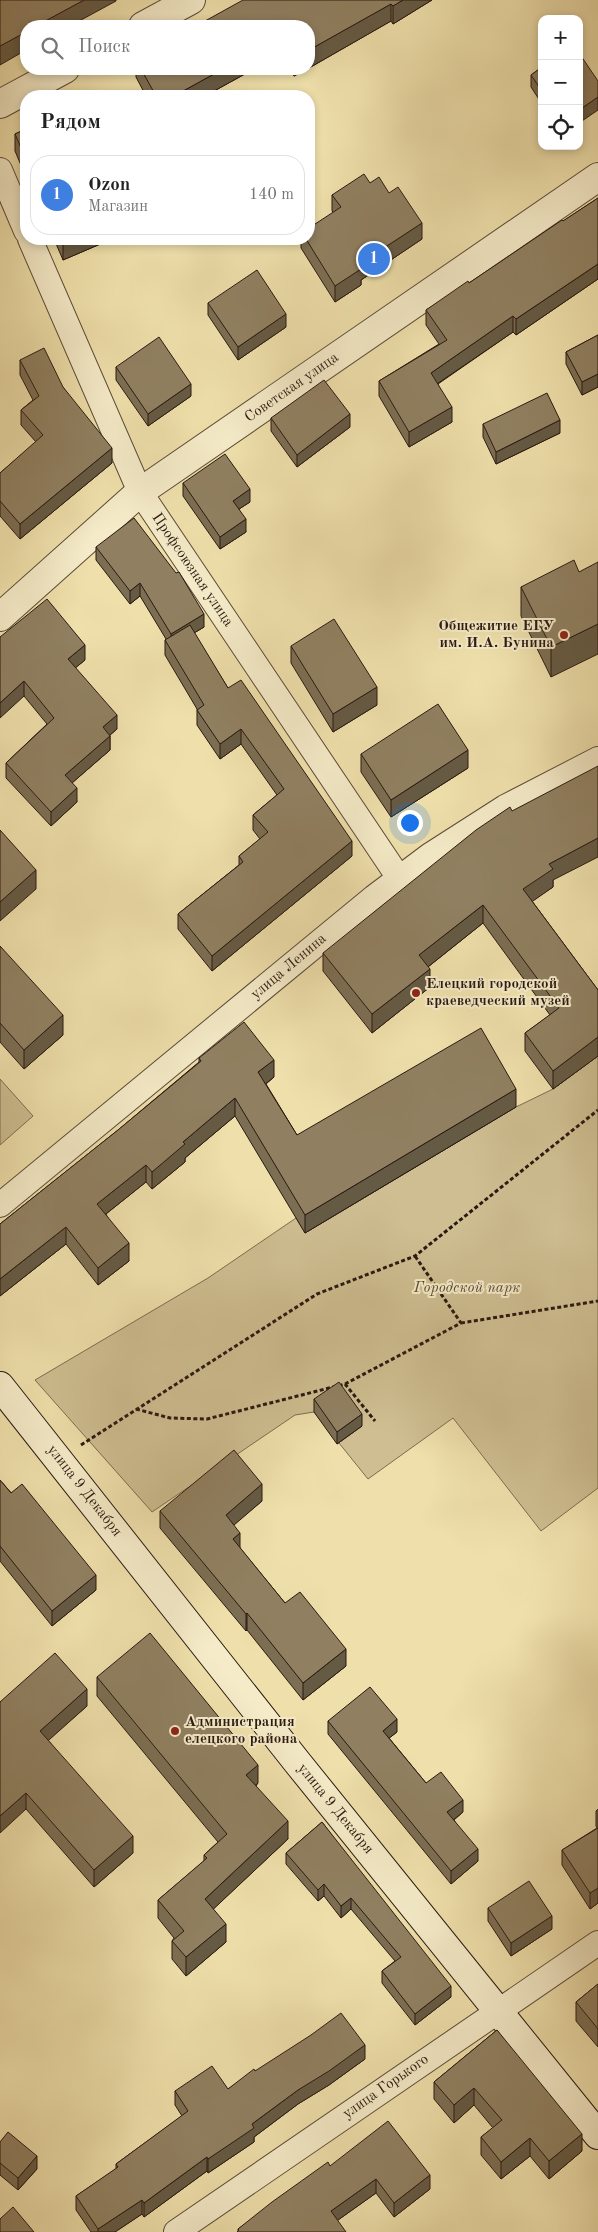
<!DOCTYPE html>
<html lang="ru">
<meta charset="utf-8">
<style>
:root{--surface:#fff;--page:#f2f2f2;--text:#222;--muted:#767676;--line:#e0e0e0;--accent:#8f2418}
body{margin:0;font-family:"Old Standard TT",serif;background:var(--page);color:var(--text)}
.controls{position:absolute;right:15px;top:15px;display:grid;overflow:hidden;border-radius:10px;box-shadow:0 2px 8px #0003}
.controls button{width:45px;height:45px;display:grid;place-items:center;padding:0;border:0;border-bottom:1px solid var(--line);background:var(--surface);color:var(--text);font:25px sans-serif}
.you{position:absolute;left:409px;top:822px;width:18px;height:18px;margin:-12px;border:4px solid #fff;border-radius:50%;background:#1a73e8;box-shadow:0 0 0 8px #1a73e833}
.badge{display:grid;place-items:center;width:32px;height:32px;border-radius:50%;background:var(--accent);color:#fff;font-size:16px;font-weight:700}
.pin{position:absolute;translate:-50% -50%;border:2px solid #fff;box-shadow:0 1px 5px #0006}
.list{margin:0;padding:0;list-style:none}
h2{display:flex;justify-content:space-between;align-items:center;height:65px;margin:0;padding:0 20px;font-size:21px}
h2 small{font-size:16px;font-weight:400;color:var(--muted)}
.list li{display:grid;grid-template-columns:32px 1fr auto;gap:15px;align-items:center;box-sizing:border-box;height:80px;margin:0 10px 10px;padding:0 10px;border:1px solid var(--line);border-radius:20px}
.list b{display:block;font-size:19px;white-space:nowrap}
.list p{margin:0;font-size:16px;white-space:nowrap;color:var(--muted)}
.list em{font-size:16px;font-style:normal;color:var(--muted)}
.icon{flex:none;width:28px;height:28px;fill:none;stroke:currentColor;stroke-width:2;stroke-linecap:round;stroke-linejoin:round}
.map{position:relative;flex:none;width:598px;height:2232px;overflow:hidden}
.search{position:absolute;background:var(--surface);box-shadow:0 2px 8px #0003;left:20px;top:20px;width:295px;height:55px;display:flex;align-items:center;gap:12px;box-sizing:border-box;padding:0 18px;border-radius:20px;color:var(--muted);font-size:19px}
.panel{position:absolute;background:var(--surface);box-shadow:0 2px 8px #0003;left:20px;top:90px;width:295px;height:155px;border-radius:20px}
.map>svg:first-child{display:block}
.green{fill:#cebe91;stroke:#7c6c51}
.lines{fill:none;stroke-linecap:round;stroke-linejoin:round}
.minor-casing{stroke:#5b4b38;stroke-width:26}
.tertiary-casing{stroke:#5b4b38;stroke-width:30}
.secondary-casing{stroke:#2a1911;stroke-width:30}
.path{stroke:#2a1911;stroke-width:3;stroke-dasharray:4 2.5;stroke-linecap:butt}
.minor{stroke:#f5ebc8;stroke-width:24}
.tertiary{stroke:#f5ebc8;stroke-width:28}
.secondary{stroke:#f5ebc8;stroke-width:28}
.wall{fill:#7c6e53;stroke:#2a1911}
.shaded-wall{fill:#655a44;stroke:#2a1911}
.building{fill:#908061;stroke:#2a1911}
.poi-dot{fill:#8f2418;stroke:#f5ebc8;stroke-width:2}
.labels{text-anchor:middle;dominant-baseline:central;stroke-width:4;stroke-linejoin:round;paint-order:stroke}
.street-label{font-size:15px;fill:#2a1911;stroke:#f5ebc8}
.poi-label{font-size:15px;font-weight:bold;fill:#2a1911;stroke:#f5ebc8;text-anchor:start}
.park-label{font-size:15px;font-style:italic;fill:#5b4b37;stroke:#f5ebc8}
</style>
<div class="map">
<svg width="598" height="2232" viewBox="0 0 598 2232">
<rect width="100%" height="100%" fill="#efe0ab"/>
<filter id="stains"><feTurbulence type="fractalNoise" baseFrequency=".004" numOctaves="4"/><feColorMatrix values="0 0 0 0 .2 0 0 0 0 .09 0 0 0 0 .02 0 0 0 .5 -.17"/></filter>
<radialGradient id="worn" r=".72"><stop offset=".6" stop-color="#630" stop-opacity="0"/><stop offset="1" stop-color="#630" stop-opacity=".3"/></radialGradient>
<path class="green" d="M 598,1056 L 598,1488 L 541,1531 L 453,1418 L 368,1479 L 314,1412 L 295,1415 L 152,1512 L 35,1380 L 208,1278 L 296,1218 L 305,1233 L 516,1107 L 553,1089 Z
M 0,1079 L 33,1116 L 0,1145 Z"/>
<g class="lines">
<defs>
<path id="minor" d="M 0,170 L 26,231
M 30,239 L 140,492 L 399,878
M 0,1205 L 374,897 L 430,855 L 505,807 L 598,759
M 176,2232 L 598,1943"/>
<path id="tertiary" d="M 143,26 L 191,0
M 0,104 L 65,69
M 0,617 L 140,492 L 598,177"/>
<path id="secondary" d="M 0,1386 L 297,1762 L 598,2135"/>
</defs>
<use href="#minor" class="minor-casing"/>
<use href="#tertiary" class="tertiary-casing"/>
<use href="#secondary" class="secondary-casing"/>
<path class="path" d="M 461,1323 L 598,1301
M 345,1384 L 461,1323 L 415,1256
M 136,1409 L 170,1418 L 207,1419 L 345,1384 L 375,1421
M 81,1445 L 317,1294 L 415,1256 L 598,1110"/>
<use href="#minor" class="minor"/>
<use href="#tertiary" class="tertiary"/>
<use href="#secondary" class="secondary"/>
</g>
<path class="wall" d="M 243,0 L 432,0 L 393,24 L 391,21 L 309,68 L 309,26 Z
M 542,67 L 542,104 L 531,87 L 531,75 Z
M 136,69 L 254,69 L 205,96 L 146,96 L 136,77 Z
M 290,69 L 307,69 L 294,76 Z
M 26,129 L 26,177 L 15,151 L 15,134 Z
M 370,183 L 389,193 L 422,239 L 361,280 L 361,285 L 335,302 L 301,248 L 301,239 L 309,239 L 333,212 L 332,211 L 332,195 Z
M 598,198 L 598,279 L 516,335 L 513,332 L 438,384 L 452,422 L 409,447 L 379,396 L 379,381 L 439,344 L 426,325 L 426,310 L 469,283 Z
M 54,239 L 112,239 L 63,260 Z
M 208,303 L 286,327 L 238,360 L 208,315 Z
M 598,335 L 598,387 L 582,395 L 566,364 L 566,352 Z
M 20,360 L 63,387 L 112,463 L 20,539 L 0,516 L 0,473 L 36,442 L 21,425 L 21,410 L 33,400 L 20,375 Z
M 116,367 L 191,396 L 148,426 L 116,380 Z
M 271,418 L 350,427 L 297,467 L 271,431 Z
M 483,424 L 560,433 L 496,464 L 483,437 Z
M 183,483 L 250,502 L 239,509 L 246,532 L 220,549 L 183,496 Z
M 96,547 L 176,573 L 204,627 L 194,633 L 228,688 L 352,856 L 212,971 L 178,929 L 178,914 L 239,865 L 239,856 L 260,839 L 253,830 L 253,815 L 277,795 L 241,744 L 220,759 L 197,725 L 197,709 L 165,655 L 165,640 L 166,639 L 140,596 L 130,604 L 96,560 Z
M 579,572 L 551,677 L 521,616 L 521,587 Z
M 0,637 L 85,660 L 75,668 L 117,729 L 110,735 L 110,750 L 72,783 L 77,802 L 51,826 L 6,778 L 6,763 L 47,724 L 24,696 Z
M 291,646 L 377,705 L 333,732 L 291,663 Z
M 361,754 L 468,768 L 391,817 L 361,772 Z
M 553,880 L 553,887 L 532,901 L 598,990 L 598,1056 L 553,1089 L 525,1051 L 525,1033 L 550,1015 L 483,923 L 428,967 L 430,987 L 372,1033 L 323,971 L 323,953 Z
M 0,946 L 63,1035 L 24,1069 L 0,1042 Z
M 199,1058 L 274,1077 L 266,1084 L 297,1135 L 516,1107 L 305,1233 L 235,1116 L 185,1158 L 185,1162 L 152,1189 L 146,1182 L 106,1214 L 129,1261 L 98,1285 L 66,1244 L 0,1296 L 0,1224 L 118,1130 L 199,1062 Z
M 314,1399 L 362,1426 L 337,1444 L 314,1412 Z
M 0,1480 L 96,1590 L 52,1626 L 0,1561 Z
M 262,1501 L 233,1525 L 240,1548 L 285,1603 L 346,1666 L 303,1700 L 247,1630 L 246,1631 L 160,1528 L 160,1511 Z
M 97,1677 L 258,1783 L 256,1786 L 288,1839 L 213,1909 L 226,1942 L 186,1976 L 172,1959 L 172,1941 L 174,1938 L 158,1918 L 158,1900 L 204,1861 L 204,1855 L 218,1842 L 97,1696 Z
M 0,1702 L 87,1706 L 48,1740 L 133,1853 L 94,1887 L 26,1809 Z
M 328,1721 L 397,1732 L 389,1738 L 426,1783 L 463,1812 L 454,1820 L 478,1861 L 451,1884 L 328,1734 Z
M 598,1809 L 598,1903 L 590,1909 L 562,1865 L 562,1850 L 597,1828 L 596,1826 L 596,1811 Z
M 322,1822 L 451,1997 L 415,2025 L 382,1983 L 382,1971 L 395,1961 L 351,1909 L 341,1918 L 324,1896 L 318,1901 L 286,1864 L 286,1853 Z
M 488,1908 L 552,1929 L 511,1956 L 488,1921 Z
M 598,1984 L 598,2047 L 576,2021 L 576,2002 Z
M 497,2030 L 582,2151 L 549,2179 L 530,2156 L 501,2179 L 481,2155 L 481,2137 L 493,2128 L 474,2105 L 454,2123 L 434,2099 L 434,2082 Z
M 365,2059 L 329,2085 L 298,2104 L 254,2137 L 254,2142 L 208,2173 L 207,2171 L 144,2217 L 142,2214 L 115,2232 L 91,2232 L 76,2210 L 76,2196 L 116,2169 L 116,2164 L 182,2116 L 175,2105 L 175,2091 L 228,2089 L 255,2071 Z
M 0,2142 L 37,2169 L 18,2190 L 0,2175 Z
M 330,2166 L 430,2189 L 394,2217 L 376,2193 L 338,2220 L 238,2231 L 238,2229 Z"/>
<path class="shaded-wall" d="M 84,0 L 116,0 L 116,1 L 70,26 L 36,26 Z
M 403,0 L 432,0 L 393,24 L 393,6 Z
M 391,4 L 391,21 L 309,68 L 309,50 Z
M 26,32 L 26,50 L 0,65 L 0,46 Z
M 223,69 L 254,69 L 205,96 L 174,96 Z
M 294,69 L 307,69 L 294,76 Z
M 598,97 L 598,110 L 579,123 L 579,110 Z
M 422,223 L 422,239 L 361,280 L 361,285 L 335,302 L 335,286 L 358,265 Z
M 72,239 L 112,239 L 63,260 L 63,243 Z
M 598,264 L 598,279 L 516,335 L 516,319 Z
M 286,314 L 286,327 L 238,360 L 238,347 Z
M 513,316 L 513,332 L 431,388 L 431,373 Z
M 598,374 L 598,387 L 582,395 L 582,382 Z
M 191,384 L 191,396 L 148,426 L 148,414 Z
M 452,407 L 452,422 L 409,447 L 409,432 Z
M 350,414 L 350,427 L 297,467 L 297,455 Z
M 560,420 L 560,433 L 496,464 L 496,452 Z
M 112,448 L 112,463 L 20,539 L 20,524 Z
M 250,489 L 250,502 L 233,513 L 233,501 Z
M 246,519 L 246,532 L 220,549 L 220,537 Z
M 140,583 L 140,596 L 130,604 L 130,591 Z
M 204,614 L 204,627 L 171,647 L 171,634 Z
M 598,624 L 598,654 L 551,677 L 551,647 Z
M 85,645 L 85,660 L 68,674 L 68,659 Z
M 24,681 L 24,696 L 0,718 L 0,703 Z
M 377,687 L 377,705 L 333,732 L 333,714 Z
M 117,715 L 117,729 L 103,741 L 103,727 Z
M 241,729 L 241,744 L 220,759 L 220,744 Z
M 110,736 L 110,750 L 65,789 L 65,775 Z
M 468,750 L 468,768 L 391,817 L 391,800 Z
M 77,788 L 77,802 L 51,826 L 51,812 Z
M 598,838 L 598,857 L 553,880 L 553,887 L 523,908 L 523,889 L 549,864 Z
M 352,841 L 352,856 L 212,971 L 212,956 Z
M 36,870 L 36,889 L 0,921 L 0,902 Z
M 483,905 L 483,923 L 419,974 L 419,955 Z
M 430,969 L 430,987 L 372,1033 L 372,1014 Z
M 63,1015 L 63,1035 L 24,1069 L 24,1050 Z
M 598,1037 L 598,1056 L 553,1089 L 553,1071 Z
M 274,1060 L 274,1077 L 258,1090 L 258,1072 Z
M 516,1089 L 516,1107 L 305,1233 L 305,1215 Z
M 235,1098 L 235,1116 L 185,1158 L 185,1162 L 152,1189 L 152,1172 L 183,1142 Z
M 146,1165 L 146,1182 L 97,1221 L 97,1204 Z
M 66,1227 L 66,1244 L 0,1296 L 0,1279 Z
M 129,1243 L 129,1261 L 98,1285 L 98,1268 Z
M 362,1414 L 362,1426 L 337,1444 L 337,1432 Z
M 262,1484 L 262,1501 L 226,1532 L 226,1515 Z
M 240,1533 L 240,1550 L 233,1539 Z
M 96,1575 L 96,1590 L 52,1626 L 52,1611 Z
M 247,1613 L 247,1630 L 246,1631 L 246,1614 Z
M 346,1649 L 346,1666 L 303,1700 L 303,1683 Z
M 87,1689 L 87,1706 L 40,1748 L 40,1731 Z
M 397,1719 L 397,1732 L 383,1743 L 383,1731 Z
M 258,1765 L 258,1783 L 246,1794 L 246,1775 Z
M 26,1793 L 26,1809 L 0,1833 L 0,1816 Z
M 463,1800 L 463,1812 L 447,1825 L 447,1812 Z
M 288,1821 L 288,1839 L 205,1917 L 205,1899 Z
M 133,1836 L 133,1853 L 94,1887 L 94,1870 Z
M 478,1849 L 478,1861 L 451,1884 L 451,1871 Z
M 324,1884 L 324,1896 L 318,1901 L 318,1890 Z
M 598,1888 L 598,1903 L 590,1909 L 590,1893 Z
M 351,1898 L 351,1909 L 341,1918 L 341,1906 Z
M 552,1916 L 552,1929 L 511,1956 L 511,1943 Z
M 226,1924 L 226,1942 L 186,1976 L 186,1957 Z
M 451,1986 L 451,1997 L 415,2025 L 415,2014 Z
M 365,2045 L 365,2059 L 329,2085 L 298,2104 L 254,2137 L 254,2142 L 208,2173 L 208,2159 L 252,2124 L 298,2090 Z
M 474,2088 L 474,2105 L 454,2123 L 454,2105 Z
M 582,2134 L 582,2151 L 549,2179 L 549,2161 Z
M 530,2138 L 530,2156 L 501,2179 L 501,2162 Z
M 37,2156 L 37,2169 L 18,2190 L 18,2178 Z
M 207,2157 L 207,2171 L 144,2217 L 144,2203 Z
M 430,2175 L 430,2189 L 394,2217 L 394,2203 Z
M 376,2179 L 376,2193 L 331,2225 L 331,2211 Z
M 142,2200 L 142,2214 L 115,2232 L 98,2232 L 98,2229 Z"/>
<path class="building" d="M 0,0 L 84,0 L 36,26 L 26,26 L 26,32 L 0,46 Z
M 243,0 L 403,0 L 393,6 L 391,4 L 309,50 L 309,26 L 196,26 Z
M 579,53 L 598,81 L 598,97 L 579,110 Z
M 542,67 L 542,91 L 531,75 Z
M 141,69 L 223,69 L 174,96 L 156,96 Z
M 26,129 L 26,159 L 15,134 Z
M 364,174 L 370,183 L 379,177 L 389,193 L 398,187 L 422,223 L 358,265 L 361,269 L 335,286 L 306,239 L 309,239 L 309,228 L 341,207 L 332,195 Z
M 598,198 L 598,264 L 516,319 L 513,316 L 431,373 L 452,407 L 409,432 L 379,381 L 447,340 L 426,310 L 468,281 L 469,283 L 562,220 L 563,221 Z
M 61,239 L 72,239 L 63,243 Z
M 257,270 L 286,314 L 238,347 L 208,303 Z
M 598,335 L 598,374 L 582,382 L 566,352 Z
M 159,337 L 191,384 L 148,414 L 116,367 Z
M 44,348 L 63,387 L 112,448 L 20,524 L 0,501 L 0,473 L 43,435 L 21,410 L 39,396 L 20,360 Z
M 324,380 L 350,414 L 297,455 L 271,418 Z
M 547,393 L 560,420 L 496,452 L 483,424 Z
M 225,454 L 250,489 L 233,501 L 246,519 L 220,537 L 183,483 Z
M 134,518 L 176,573 L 179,572 L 204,614 L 171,634 L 140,583 L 130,591 L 96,547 Z
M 574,560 L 579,572 L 598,562 L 598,624 L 551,647 L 521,587 Z
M 47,599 L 85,645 L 68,659 L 117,715 L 103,727 L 110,736 L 65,775 L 77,788 L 51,812 L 6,763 L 54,718 L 24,681 L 0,703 L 0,637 Z
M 334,619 L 377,687 L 333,714 L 291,646 Z
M 190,625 L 228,688 L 241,680 L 352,841 L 212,956 L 178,914 L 243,862 L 239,856 L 268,832 L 253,815 L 284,789 L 241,729 L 220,744 L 197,710 L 204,705 L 165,640 Z
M 438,704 L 468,750 L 391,800 L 361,754 Z
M 598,766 L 598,838 L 549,864 L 553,869 L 523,889 L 598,990 L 598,1037 L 553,1071 L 525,1033 L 559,1008 L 483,905 L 419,955 L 430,969 L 372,1014 L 323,953 L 476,830 L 510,807 L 512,811 Z
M 0,830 L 36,870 L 0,902 Z
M 0,946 L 63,1015 L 24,1050 L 0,1023 Z
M 244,1022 L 274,1060 L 258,1072 L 297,1135 L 481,1028 L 516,1089 L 305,1215 L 235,1098 L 183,1142 L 185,1144 L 152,1172 L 146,1165 L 97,1204 L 129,1243 L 98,1268 L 66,1227 L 0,1279 L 0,1224 L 118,1130 L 201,1061 L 199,1058 Z
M 339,1382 L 362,1414 L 337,1432 L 314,1399 Z
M 234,1450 L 262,1484 L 226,1515 L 240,1533 L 233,1539 L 285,1603 L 300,1592 L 346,1649 L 303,1683 L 247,1613 L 246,1614 L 160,1511 Z
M 0,1480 L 11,1493 L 22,1484 L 96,1575 L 52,1611 L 0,1546 Z
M 150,1633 L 258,1765 L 246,1775 L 288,1821 L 205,1899 L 226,1924 L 186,1957 L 172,1941 L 184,1931 L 158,1900 L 207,1858 L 204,1855 L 227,1834 L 97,1677 Z
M 55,1653 L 87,1689 L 40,1731 L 133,1836 L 94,1870 L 26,1793 L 0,1816 L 0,1702 Z
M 370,1687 L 397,1719 L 383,1731 L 426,1783 L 441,1772 L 463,1800 L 447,1812 L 478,1849 L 451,1871 L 328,1721 Z
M 322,1822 L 451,1986 L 415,2014 L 382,1971 L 401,1957 L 351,1898 L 341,1906 L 324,1884 L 318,1890 L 286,1853 Z
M 598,1828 L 598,1888 L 590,1893 L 562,1850 Z
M 529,1881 L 552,1916 L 511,1943 L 488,1908 Z
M 598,1984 L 598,2029 L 576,2002 Z
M 341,2013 L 365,2045 L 329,2071 L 298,2090 L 252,2124 L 254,2128 L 208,2159 L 207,2157 L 144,2203 L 142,2200 L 98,2229 L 76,2196 L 118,2167 L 116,2164 L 188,2111 L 175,2091 L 212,2066 L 228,2089 L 254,2069 L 255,2071 L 311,2035 Z
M 497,2030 L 582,2134 L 549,2161 L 530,2138 L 501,2162 L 481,2137 L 502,2120 L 474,2088 L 454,2105 L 434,2082 Z
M 388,2121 L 430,2175 L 394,2203 L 376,2179 L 331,2211 L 346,2232 L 237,2232 L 239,2230 L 238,2229 L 272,2202 L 328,2162 L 330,2166 Z
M 8,2132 L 37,2156 L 18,2178 L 0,2163 L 0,2142 Z
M 13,2207 L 34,2232 L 0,2232 L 0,2219 Z"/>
<g class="poi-dot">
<circle cx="564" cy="635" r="5"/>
<circle cx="416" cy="993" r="5"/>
<circle cx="175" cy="1731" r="5"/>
</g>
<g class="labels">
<g class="street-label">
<text transform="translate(292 388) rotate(-35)">Советская улица</text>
<text transform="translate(192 570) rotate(56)">Профсоюзная улица</text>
<text transform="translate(289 967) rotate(-40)">улица Ленина</text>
<text transform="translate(84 1491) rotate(52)">улица 9 Декабря</text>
<text transform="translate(335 1809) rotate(51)">улица 9 Декабря</text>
<text transform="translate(386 2087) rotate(-35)">улица Горького</text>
</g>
<g class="poi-label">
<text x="554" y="626" text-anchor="end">Общежитие ЕГУ<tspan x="554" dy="17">им. И.А. Бунина</tspan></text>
<text x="426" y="984">Елецкий городской<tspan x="426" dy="17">краеведческий музей</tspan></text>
<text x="185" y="1722">Администрация<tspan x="185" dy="17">елецкого района</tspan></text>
</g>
<g class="park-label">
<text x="467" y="1288">Городской парк</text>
</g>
</g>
<rect width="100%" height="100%" filter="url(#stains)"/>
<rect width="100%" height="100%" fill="url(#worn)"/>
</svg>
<div class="controls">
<button>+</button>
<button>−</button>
<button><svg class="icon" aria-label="locate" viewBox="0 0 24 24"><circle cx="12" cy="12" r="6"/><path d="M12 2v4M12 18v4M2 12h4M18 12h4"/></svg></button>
</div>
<div class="you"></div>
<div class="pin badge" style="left:374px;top:259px;background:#3f7fe0">1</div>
<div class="search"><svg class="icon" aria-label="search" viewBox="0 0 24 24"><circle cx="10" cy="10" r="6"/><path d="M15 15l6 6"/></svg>Поиск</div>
<section class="panel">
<h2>Рядом<small></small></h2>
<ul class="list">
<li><span class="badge" style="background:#3f7fe0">1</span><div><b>Ozon</b><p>Магазин</p></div><em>140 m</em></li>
</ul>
</section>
</div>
